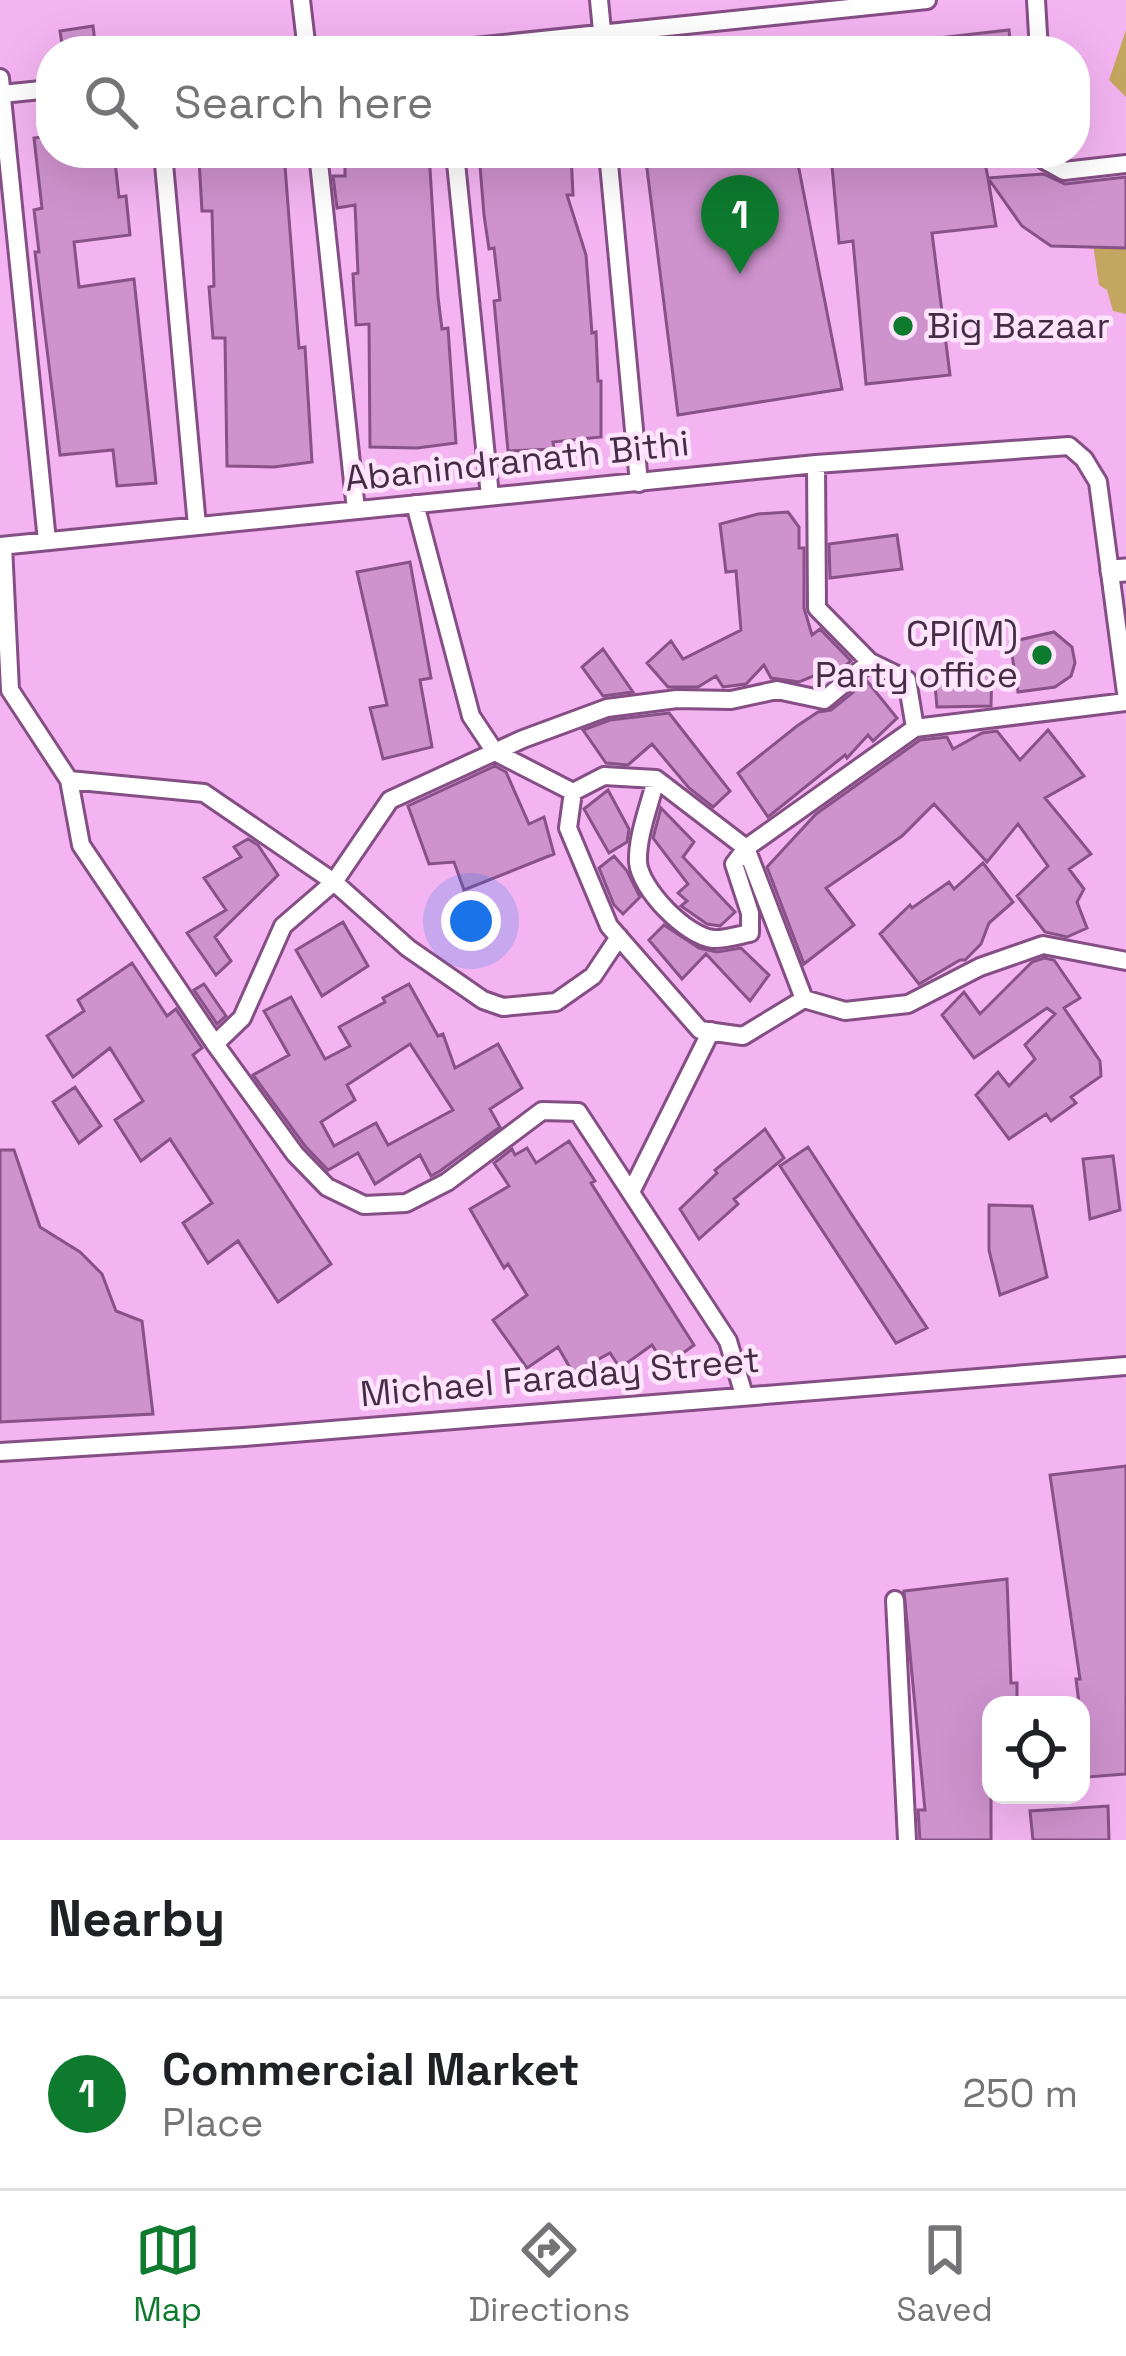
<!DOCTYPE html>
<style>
:root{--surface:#fff;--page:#f6f6f6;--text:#202124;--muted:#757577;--line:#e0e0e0;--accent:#0d7a2e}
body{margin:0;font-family:"Space Grotesk",sans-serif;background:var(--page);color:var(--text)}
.controls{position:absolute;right:36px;bottom:36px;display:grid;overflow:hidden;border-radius:24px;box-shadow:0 12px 48px #0002}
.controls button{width:108px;height:108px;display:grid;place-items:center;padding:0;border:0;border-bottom:3px solid var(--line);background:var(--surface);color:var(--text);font:60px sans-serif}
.you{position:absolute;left:471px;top:921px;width:42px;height:42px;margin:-30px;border:9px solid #fff;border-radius:50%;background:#1a73e8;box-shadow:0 0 0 18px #1a73e833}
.badge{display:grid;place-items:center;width:78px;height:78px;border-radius:50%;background:var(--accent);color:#fff;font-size:39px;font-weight:700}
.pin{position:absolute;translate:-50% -99px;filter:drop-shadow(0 3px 6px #0008)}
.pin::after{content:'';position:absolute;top:63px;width:42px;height:36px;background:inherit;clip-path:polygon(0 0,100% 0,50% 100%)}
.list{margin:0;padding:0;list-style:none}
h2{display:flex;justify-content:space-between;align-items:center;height:156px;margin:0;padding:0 48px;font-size:51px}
h2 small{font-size:39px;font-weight:400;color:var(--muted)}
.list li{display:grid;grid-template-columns:78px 1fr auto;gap:36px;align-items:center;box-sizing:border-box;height:192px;padding:0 48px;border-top:3px solid var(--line)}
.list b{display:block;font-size:45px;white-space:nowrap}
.list p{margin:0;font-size:39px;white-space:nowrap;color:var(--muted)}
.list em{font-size:39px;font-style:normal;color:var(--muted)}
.icon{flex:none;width:66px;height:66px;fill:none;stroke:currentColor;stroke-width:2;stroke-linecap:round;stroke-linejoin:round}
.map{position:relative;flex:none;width:1126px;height:1840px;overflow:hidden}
.search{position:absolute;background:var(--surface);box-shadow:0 12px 48px #0002;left:36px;right:36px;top:36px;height:132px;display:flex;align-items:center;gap:30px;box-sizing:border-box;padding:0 42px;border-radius:48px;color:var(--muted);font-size:45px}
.sheet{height:348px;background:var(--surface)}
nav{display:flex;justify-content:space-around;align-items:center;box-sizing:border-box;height:168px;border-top:3px solid var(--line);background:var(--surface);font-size:33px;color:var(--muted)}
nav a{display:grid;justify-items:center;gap:6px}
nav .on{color:var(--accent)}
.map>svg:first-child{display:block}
.green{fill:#c3a660}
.building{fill:#ce92cd;stroke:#885188;stroke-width:3;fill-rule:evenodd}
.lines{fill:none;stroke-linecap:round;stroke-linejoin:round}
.minor-casing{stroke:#854e85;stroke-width:22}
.tertiary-casing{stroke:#854e85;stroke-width:27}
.minor{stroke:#fff;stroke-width:16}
.tertiary{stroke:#fff;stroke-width:21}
.poi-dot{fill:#0d7a2e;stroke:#fee4fd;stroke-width:4.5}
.labels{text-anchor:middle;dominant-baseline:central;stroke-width:9;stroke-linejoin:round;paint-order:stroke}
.poi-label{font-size:36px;fill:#462d46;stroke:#fee4fd;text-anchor:start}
.street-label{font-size:36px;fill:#462d46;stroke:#fee4fd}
</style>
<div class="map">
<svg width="1126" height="1840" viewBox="0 0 1126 1840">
<rect width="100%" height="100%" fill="#f3b4f1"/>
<path class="green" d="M 1126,30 L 1126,97 L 1109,80 Z
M 1126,223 L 1126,314 L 1113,311 L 1107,290 L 1099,285 L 1090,224 Z"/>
<path class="building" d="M 93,26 L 96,51 L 63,51 L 60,31 Z
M 1009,30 L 1011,51 L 912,51 L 911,41 Z
M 51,136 L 51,153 L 114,153 L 119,197 L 126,196 L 130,235 L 74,242 L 79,287 L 134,279 L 156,483 L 117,486 L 113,450 L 60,455 L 35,252 L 39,252 L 34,210 L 42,208 L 34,138 Z
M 284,153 L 299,348 L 305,347 L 312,462 L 274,467 L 227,466 L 225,338 L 213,338 L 209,287 L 214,286 L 212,211 L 202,211 L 199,160 Z
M 345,153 L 429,153 L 438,297 L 442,329 L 448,328 L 456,443 L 417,448 L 370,447 L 369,324 L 356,325 L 354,293 L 353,274 L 358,273 L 355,205 L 337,208 L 333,176 L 345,176 Z
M 479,153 L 571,153 L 573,195 L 567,195 L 586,255 L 592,333 L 596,332 L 598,381 L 601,381 L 601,437 L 553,442 L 554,449 L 508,451 L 494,301 L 500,300 L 494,248 L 489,249 L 484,215 Z
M 645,153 L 729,153 L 797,159 L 842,389 L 678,415 Z
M 901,153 L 904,165 L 983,153 L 988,178 L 1043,174 L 1065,184 L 1126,177 L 1126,248 L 1051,246 L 1022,226 L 988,178 L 996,226 L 932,233 L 950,375 L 866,384 L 853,241 L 839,243 L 831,155 Z
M 788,512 L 799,527 L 799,548 L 804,548 L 804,608 L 812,635 L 820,629 L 851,661 L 833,676 L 828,670 L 799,682 L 771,678 L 764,665 L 746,684 L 723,687 L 716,676 L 698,687 L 668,687 L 647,663 L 671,641 L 683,659 L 741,630 L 736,571 L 726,572 L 720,524 L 758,514 Z
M 897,535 L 902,569 L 830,578 L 829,544 Z
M 410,562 L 431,678 L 420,680 L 432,747 L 383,759 L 370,708 L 387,705 L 357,572 Z
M 1054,632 L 1072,647 L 1075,663 L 1071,676 L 1055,687 L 1018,692 L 1010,642 Z
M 603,649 L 633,692 L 603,696 L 582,667 Z
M 992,667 L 991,706 L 937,707 L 934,673 Z
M 867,681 L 897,718 L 873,741 L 868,735 L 847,758 L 845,755 L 768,817 L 738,773 L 797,726 L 818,712 L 831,710 Z
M 669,713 L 730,791 L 713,807 L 689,788 L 652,744 L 628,765 L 606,763 L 583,730 L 610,720 Z
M 1048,730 L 1084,776 L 1045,798 L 1091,854 L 1069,869 L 1084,889 L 1077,902 L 1087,928 L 1067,937 L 1045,932 L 1017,896 L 1048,866 L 1018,824 L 987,862 L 934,804 L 902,836 L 826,888 L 854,925 L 804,964 L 767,867 L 816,814 L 920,740 L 947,737 L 953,749 L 982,733 L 997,731 L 1020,760 Z
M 495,766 L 506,772 L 529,824 L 544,817 L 554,854 L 464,890 L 454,862 L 429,864 L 408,806 Z
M 608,790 L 629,829 L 627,842 L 609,853 L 584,809 Z
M 661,808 L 694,842 L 683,857 L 735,912 L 720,926 L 707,924 L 681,906 L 687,901 L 678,893 L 688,884 L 653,838 Z
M 248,839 L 258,845 L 278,875 L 215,937 L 231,961 L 216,975 L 187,933 L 226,910 L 204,878 L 241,857 L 234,847 Z
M 614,856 L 627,871 L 640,897 L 623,914 L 614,905 L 599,868 Z
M 983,863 L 1013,902 L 989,923 L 981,944 L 965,960 L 960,960 L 919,984 L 880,934 L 910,905 L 912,908 L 949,882 L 954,889 Z
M 343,922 L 368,966 L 322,996 L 296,950 Z
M 664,925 L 699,948 L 717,952 L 741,948 L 769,975 L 750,1001 L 706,954 L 682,979 L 649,940 Z
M 1044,958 L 1054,960 L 1080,998 L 1064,1008 L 1100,1061 L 1101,1076 L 1071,1097 L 1076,1103 L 1051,1121 L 1046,1114 L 1009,1139 L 976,1095 L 998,1072 L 1009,1086 L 1035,1059 L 1025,1045 L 1055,1014 L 1047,1008 L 974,1058 L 942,1015 L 964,992 L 980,1014 L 1032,962 Z
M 132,963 L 167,1016 L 176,1009 L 202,1048 L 193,1055 L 331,1264 L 278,1302 L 238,1241 L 208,1263 L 183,1223 L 212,1203 L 170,1139 L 141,1161 L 115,1120 L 143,1101 L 110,1048 L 73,1077 L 47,1036 L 84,1011 L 78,1000 Z
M 204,984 L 226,1016 L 217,1024 L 194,990 Z
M 409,984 L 438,1036 L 443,1034 L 455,1068 L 498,1044 L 522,1088 L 490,1109 L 500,1127 L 440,1171 L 431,1176 L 420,1155 L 375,1184 L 358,1153 L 328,1170 L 305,1146 L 253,1075 L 289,1055 L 264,1011 L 291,997 L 325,1059 L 350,1046 L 339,1027 L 385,1002 L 383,998 ZM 410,1044 L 453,1110 L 388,1145 L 376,1123 L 334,1146 L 321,1122 L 355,1100 L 347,1085 Z
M 75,1087 L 101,1126 L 79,1143 L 53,1102 Z
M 765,1129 L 784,1158 L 734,1199 L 738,1204 L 699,1239 L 680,1209 L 717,1173 L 715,1170 Z
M 569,1141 L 595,1181 L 591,1183 L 694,1345 L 665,1366 L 652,1345 L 620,1368 L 610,1353 L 573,1373 L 558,1347 L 527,1368 L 493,1320 L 527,1295 L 508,1264 L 504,1268 L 470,1209 L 509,1186 L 494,1163 L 512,1149 L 515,1155 L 527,1148 L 536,1163 Z
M 808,1147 L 852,1215 L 927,1328 L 896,1343 L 780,1166 Z
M 0,1150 L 14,1150 L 40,1227 L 80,1252 L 102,1274 L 116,1311 L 142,1321 L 153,1414 L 0,1422 Z
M 1113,1156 L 1120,1210 L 1090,1219 L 1083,1159 Z
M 989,1205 L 1032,1206 L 1047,1277 L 1000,1295 L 989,1250 Z
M 1126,1466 L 1126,1774 L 1088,1777 L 1076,1679 L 1080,1679 L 1050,1475 Z
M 1007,1579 L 1011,1683 L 1017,1683 L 1017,1705 L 991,1705 L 991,1840 L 920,1840 L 918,1810 L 925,1810 L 904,1591 Z
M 1108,1806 L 1109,1840 L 1033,1840 L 1030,1811 Z"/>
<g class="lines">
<defs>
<path id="minor" d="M 301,0 L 307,51
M 599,0 L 604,51
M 1036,0 L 1039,51
M 435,51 L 927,0
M 0,78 L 47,541
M 2,94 L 51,89
M 163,153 L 197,526
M 318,153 L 356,510
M 455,153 L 490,496
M 608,153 L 639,483
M 1044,153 L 1044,160 L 1064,171 L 1126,164
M 816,464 L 817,608 L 870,662 L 907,680 L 915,728
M 415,504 L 471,716 L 495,752 L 573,792
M 0,546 L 816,464 L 1069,446 L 1084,459 L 1098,482 L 1126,693
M 3,546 L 10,690 L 69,780 L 81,845 L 215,1044
M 656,779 C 650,804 637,836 638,862 C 640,889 686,936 713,939 C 724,940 739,935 750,933 L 750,913 L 734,864 L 746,848 L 915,728 L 1126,702
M 69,780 L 204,793 L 334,882 L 408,948 L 483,1000 L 503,1007 L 556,1002 L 593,976 L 619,937
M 804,999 L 746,848 L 656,779 L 604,776 L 573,792 L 568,828 L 609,926 L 700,1030 L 743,1036 L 804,999 L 845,1011 L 908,1004 L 980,967 L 1043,945 L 1126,961
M 631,1192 L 711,1031
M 744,1395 L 728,1341 L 578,1112 L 542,1111 L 447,1182 L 406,1203 L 364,1205 L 327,1187 L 295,1154 L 215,1044 L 242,1018 L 283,926 L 334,882 L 390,800 L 523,739 L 607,708 L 677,699 L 731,700 L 777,690 L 824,700 L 870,662
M 0,1452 L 244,1437 L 1126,1366
M 895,1600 L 907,1840"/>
<path id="tertiary" d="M 1112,571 L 1126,570"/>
</defs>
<use href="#minor" class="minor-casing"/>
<use href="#tertiary" class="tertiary-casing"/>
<use href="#minor" class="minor"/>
<use href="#tertiary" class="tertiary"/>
</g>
<g class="poi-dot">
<circle cx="903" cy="326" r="12"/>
<circle cx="1042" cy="655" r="12"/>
</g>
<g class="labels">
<g class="poi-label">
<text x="927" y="326">Big Bazaar</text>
<text x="1018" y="634" text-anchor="end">CPI(M)<tspan x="1018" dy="41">Party office</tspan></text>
</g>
<g class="street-label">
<text transform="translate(517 461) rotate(-6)">Abanindranath Bithi</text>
<text transform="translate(560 1377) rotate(-5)">Michael Faraday Street</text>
</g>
</g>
</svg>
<div class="controls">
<button><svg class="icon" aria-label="locate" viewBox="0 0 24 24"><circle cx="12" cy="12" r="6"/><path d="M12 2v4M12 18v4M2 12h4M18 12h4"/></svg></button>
</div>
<div class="you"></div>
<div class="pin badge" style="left:740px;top:274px">1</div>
<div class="search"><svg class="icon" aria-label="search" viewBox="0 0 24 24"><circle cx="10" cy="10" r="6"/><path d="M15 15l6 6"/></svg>Search here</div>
</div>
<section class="sheet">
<h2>Nearby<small></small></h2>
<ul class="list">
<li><span class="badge">1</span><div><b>Commercial Market</b><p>Place</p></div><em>250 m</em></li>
</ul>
</section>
<nav>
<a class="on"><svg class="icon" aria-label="map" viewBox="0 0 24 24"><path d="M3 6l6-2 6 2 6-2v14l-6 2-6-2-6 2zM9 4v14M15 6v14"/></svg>Map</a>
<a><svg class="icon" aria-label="directions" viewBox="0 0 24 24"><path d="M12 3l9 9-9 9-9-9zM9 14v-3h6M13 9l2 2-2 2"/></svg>Directions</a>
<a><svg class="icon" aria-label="saved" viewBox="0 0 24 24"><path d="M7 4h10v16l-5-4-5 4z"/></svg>Saved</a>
</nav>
